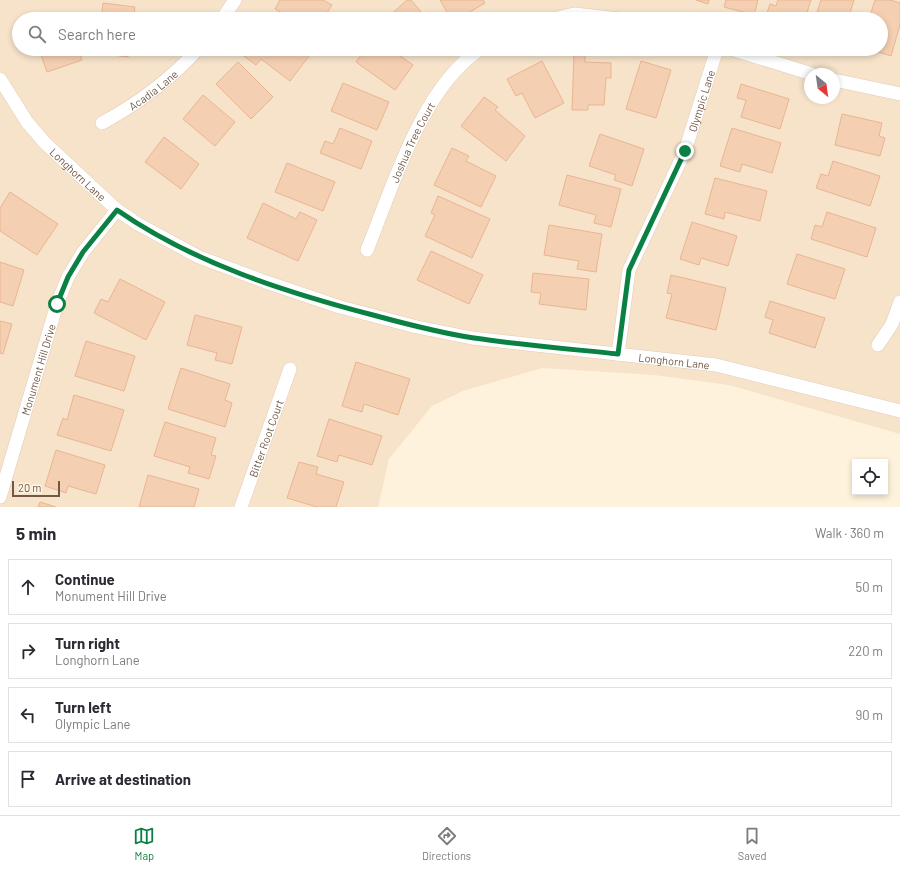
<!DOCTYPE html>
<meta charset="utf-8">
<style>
:root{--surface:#fff;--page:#f7f7f7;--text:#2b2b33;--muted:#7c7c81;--line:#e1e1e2;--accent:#0b8043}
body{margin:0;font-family:Barlow,sans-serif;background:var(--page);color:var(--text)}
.controls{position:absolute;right:12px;bottom:12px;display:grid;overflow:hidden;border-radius:0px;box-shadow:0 2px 6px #0003}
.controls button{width:36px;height:36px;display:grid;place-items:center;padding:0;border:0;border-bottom:1px solid var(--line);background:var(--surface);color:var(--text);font:20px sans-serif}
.compass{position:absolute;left:804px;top:68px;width:36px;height:36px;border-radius:50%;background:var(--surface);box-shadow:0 2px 6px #0003;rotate:151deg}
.scale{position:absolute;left:12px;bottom:10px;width:48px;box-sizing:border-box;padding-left:4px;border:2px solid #745744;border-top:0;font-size:11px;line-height:14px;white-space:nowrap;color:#745744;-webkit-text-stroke:3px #fff5e4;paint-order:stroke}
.stop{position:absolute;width:12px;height:12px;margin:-9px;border:3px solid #0b8043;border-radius:50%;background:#fff}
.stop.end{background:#0b8043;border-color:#fff;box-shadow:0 1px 4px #0008}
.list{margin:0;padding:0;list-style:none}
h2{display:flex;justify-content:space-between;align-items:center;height:52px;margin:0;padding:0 16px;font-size:17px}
h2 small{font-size:13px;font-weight:400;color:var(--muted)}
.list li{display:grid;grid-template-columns:26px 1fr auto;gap:12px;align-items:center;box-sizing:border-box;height:56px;margin:0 8px 8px;padding:0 8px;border:1px solid var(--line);border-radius:0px}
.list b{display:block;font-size:15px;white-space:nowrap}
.list p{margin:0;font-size:13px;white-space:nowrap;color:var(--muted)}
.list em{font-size:13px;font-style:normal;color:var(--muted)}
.icon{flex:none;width:22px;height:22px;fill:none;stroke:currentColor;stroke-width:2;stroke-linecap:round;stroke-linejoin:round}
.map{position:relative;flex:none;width:900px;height:507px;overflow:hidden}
.search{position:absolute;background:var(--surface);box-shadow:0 2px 6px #0003;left:12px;right:12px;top:12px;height:44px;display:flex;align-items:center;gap:10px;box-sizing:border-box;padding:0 14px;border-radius:22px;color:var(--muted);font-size:15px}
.sheet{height:308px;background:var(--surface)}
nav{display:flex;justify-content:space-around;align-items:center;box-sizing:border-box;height:56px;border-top:1px solid var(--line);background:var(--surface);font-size:11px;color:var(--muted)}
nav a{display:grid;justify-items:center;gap:2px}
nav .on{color:var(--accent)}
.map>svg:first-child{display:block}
.residential{fill:#f6e3ca;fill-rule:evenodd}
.building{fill:#f5cfb2;stroke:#e9b591}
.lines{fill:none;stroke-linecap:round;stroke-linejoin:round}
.minor-casing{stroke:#e2cdb8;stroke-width:14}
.minor{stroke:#fff;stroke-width:13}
.route{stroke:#0b8043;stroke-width:5}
.labels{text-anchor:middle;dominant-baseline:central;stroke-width:3.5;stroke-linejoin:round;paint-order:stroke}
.street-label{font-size:11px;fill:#745744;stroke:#fff5e4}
</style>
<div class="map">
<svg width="900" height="507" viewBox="0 0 900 507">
<rect width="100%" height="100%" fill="#fef2dc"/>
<path class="residential" d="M 0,0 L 900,0 L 900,434 L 729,385 L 654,375 L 542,368 L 463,391 L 432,406 L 389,459 L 378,507 L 0,507 ZM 19,19 L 881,19 L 881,49 L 19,49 ZM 810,74 L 834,74 L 834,98 L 810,98 Z"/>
<path class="building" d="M 280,0 L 323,0 L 332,5 L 323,19 L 293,19 L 275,9 Z
M 407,0 L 411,0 L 427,19 L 434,13 L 439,19 L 386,19 Z
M 440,0 L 483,0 L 485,3 L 458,19 L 451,19 Z
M 696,0 L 709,0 L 708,4 Z
M 726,0 L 758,0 L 754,15 L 724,7 Z
M 778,0 L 811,0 L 805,19 L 765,19 L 770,4 L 776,6 Z
M 821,0 L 854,0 L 848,19 L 815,19 Z
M 875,0 L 890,0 L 900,3 L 900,25 L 891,56 L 869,49 L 881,49 L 881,19 L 869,19 Z
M 103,3 L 135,7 L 133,19 L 101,19 Z
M 43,14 L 45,19 L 28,19 Z
M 39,49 L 78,49 L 82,60 L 47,72 Z
M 97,49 L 129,49 L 128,57 L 96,53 Z
M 245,49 L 301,49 L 309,56 L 290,81 L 261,59 L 256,65 L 241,54 Z
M 366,49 L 391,49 L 413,65 L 395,90 L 356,62 Z
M 413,49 L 424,49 L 418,54 Z
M 574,53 L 585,53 L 585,62 L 611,63 L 611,78 L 606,78 L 604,105 L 588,105 L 588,110 L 572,110 Z
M 542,61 L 564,103 L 535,118 L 522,93 L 516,96 L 507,79 Z
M 641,61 L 671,70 L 656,118 L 626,109 Z
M 238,62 L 273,97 L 251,119 L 216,84 Z
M 343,83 L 389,102 L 377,130 L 331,111 Z
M 741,84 L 789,99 L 780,129 L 741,117 L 746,100 L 737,98 Z
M 203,95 L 235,122 L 215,146 L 183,119 Z
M 484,97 L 498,107 L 495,110 L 525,136 L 506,161 L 461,126 Z
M 842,114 L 882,123 L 879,136 L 885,138 L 880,156 L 835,145 Z
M 340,128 L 372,141 L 361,169 L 320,153 L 325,141 L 333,144 Z
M 732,128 L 781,143 L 772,173 L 742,164 L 740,172 L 720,166 Z
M 600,134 L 644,149 L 632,186 L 614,180 L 616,175 L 589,166 Z
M 164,137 L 199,164 L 181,189 L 145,162 Z
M 452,148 L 469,156 L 466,161 L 496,176 L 481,207 L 434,185 Z
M 833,161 L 880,176 L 870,206 L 816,188 L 821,174 L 828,176 Z
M 287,163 L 335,182 L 323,211 L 275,192 Z
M 567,175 L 621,189 L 611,227 L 594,223 L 596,215 L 559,205 Z
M 715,178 L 767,191 L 760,221 L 725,212 L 724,219 L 705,214 Z
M 10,192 L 58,224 L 37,255 L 0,231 L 0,208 Z
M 438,196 L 490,219 L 472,258 L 425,236 L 435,215 L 431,213 Z
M 263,203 L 296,219 L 300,212 L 317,220 L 298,261 L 247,238 Z
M 827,212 L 876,228 L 867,257 L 811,239 L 815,225 L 822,227 Z
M 692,222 L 737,236 L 728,266 L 701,258 L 699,265 L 680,259 Z
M 549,225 L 602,234 L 596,272 L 577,269 L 579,261 L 544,255 Z
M 431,251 L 483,275 L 469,304 L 417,280 Z
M 797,254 L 845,269 L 835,299 L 787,284 Z
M 0,262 L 24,270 L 13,306 L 0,302 Z
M 533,273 L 589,279 L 586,310 L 539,304 L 541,293 L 531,292 Z
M 671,275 L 726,288 L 716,330 L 666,318 L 672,294 L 667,293 Z
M 120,279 L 165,302 L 146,340 L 94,313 L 101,299 L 108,302 Z
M 770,301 L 825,318 L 815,348 L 769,333 L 773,320 L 765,317 Z
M 195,315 L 242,327 L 232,364 L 215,360 L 217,353 L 187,345 Z
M 0,321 L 12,324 L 3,354 L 0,353 Z
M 86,341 L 135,356 L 124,391 L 75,376 Z
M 356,362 L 410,379 L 398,415 L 364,404 L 362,412 L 342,406 Z
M 181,368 L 230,384 L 225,400 L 232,403 L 225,427 L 168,409 Z
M 74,395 L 124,410 L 111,451 L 57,435 L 63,418 L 67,420 Z
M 329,419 L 382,436 L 372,465 L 339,455 L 337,462 L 317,456 Z
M 165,422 L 216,438 L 211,455 L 216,456 L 209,479 L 188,473 L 190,467 L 154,456 Z
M 56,450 L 105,465 L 96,494 L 68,486 L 66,493 L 45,486 Z
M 299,462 L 318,467 L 316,474 L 344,482 L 336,507 L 317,507 L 287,498 Z
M 148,475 L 199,489 L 194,507 L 139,507 Z
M 40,502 L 56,507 L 38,507 Z"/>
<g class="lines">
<defs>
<g id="minor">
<path d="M 222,19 L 235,0"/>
<path d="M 553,19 L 574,14 L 620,19"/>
<path d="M 731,49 L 812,74"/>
<path id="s1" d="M 0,79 L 27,122 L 45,143 L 117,210 L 138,224 L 199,257 L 266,282 L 340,307 L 417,327 L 472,338 L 716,365 L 900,411"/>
<path d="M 834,80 L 900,94"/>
<path id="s2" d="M 102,123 C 139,103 170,80 198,49"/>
<path id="s3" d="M 367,250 C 393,186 421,89 480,49"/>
<path d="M 878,345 L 892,324 L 900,302"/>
<path id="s4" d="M 618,354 L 629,270 L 685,151 L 717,49"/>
<path id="s5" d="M 0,497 L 57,304 L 68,277 L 83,252 L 117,210"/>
<path id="s6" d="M 241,507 L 290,369"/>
</g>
</defs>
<use href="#minor" class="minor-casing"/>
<use href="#minor" class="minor"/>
</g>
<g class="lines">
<path class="route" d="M 57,304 L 68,277 L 83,252 L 117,210 C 193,263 285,292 373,315 C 406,324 440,333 474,338 C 522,345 570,349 618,354 L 629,270 L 685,151"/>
</g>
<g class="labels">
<g class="street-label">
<text stroke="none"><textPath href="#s2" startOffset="61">Acadia Lane</textPath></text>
<text stroke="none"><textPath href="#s4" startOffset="269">Olympic Lane</textPath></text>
<text stroke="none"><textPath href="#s3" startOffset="117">Joshua Tree Court</textPath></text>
<text stroke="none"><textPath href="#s1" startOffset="124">Longhorn Lane</textPath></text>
<text stroke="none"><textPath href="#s1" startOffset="760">Longhorn Lane</textPath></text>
<text stroke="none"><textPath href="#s5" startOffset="133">Monument Hill Drive</textPath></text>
<text stroke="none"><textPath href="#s6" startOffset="73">Bitter Root Court</textPath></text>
</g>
</g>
</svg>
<div class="controls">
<button><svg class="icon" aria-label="locate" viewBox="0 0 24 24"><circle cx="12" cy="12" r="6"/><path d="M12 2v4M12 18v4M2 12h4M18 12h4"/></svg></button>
</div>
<svg class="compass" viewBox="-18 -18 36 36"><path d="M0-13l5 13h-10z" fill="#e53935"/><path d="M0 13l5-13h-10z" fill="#7c7c81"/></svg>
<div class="scale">20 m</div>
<div class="stop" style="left:57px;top:304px"></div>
<div class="stop end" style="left:685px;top:151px"></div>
<div class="search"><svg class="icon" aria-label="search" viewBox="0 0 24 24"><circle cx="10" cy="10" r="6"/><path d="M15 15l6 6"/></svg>Search here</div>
</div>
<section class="sheet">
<h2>5 min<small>Walk · 360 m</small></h2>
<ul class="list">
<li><svg class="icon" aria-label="ahead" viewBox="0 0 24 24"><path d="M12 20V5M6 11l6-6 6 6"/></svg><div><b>Continue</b><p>Monument Hill Drive</p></div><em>50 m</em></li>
<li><svg class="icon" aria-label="right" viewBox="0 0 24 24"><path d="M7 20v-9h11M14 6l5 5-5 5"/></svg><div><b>Turn right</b><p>Longhorn Lane</p></div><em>220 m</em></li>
<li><svg class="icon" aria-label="left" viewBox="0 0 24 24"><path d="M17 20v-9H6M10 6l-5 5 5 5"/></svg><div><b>Turn left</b><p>Olympic Lane</p></div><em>90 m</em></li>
<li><svg class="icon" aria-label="arrive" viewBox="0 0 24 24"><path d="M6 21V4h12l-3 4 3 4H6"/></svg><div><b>Arrive at destination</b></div></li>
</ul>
</section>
<nav>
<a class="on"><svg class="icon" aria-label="map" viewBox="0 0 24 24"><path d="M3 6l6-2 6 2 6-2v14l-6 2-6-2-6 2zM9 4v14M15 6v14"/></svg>Map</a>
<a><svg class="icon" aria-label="directions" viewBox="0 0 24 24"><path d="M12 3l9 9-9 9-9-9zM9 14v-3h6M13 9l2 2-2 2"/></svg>Directions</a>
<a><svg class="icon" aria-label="saved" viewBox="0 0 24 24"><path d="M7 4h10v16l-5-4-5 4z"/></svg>Saved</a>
</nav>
